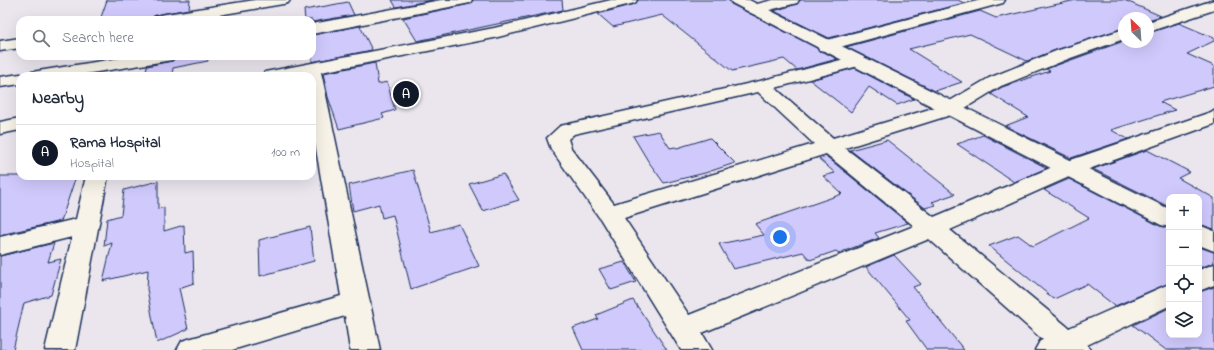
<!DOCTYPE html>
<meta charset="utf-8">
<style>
:root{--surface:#fff;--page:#f2f2f3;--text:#1f2937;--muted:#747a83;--line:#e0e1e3;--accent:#111827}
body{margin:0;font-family:"Indie Flower",sans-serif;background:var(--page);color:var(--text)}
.controls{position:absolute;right:12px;bottom:12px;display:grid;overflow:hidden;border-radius:8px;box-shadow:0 4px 16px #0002}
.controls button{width:36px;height:36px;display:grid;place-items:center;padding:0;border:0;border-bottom:1px solid var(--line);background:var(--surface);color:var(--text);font:20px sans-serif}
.compass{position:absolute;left:1118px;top:12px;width:36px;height:36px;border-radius:50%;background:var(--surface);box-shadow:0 4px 16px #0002;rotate:335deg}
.you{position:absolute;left:780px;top:237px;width:14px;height:14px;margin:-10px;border:3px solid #fff;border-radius:50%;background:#1a73e8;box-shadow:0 0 0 6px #1a73e833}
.badge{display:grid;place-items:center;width:26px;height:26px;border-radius:50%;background:var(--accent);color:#fff;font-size:13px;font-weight:700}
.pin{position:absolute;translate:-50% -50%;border:2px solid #fff;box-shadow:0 1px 4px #0006}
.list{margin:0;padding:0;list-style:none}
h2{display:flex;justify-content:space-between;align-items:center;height:52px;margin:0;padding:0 16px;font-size:17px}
h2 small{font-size:13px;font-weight:400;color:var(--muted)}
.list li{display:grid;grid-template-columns:26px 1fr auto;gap:12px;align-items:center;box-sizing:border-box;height:56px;padding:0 16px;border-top:1px solid var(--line)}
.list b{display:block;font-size:15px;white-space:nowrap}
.list p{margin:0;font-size:13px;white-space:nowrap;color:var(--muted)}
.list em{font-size:13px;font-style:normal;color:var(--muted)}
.icon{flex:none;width:22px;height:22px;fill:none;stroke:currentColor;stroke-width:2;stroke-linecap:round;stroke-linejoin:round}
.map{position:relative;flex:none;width:1214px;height:350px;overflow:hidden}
.search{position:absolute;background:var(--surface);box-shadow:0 4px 16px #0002;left:16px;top:16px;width:300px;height:44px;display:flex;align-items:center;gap:10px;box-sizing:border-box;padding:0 14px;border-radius:12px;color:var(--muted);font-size:15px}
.panel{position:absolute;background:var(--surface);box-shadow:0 4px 16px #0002;left:16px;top:72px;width:300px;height:108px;border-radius:12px}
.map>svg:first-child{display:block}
.building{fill:#d0c9fc;stroke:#1b2f5e}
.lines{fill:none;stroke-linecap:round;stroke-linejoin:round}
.minor-casing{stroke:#1b2f5e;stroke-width:3}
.tertiary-casing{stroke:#1b2f5e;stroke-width:3}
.minor{fill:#f7f3e8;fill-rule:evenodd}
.tertiary{fill:#f7f3e8;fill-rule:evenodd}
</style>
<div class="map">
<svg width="1214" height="350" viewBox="0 0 1214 350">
<rect width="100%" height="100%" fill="#ebe6ee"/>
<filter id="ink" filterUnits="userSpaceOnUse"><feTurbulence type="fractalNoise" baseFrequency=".025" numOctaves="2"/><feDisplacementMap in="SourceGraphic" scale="8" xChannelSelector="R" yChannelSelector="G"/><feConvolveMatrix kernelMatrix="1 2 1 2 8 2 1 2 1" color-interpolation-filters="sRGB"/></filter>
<g filter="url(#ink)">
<path class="building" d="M 107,0 L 190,0 L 189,9 L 160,14 L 154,16 L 151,20 L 100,20 Z
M 392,0 L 433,0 L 396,7 Z
M 473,0 L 562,0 L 563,10 L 417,41 L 403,18 L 470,4 Z
M 638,0 L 729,0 L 731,4 L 817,48 L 819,51 L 824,52 L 837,59 L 797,70 L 784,59 L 732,71 L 662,15 L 613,27 L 598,14 L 635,4 Z
M 800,0 L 958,0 L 964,3 L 829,38 L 774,11 L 797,4 Z
M 1076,0 L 1124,0 L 1161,16 L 1148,20 L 1148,18 L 1124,18 L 1124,28 L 1056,50 L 1027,61 L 970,34 L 909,49 L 962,82 L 935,91 L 846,47 L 980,11 L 996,18 Z
M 348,2 L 354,15 L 312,22 L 312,20 L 305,20 L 304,10 Z
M 1179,23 L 1214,38 L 1214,41 L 1187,54 L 1214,66 L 1214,86 L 1160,102 L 1175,110 L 1111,130 L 1128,139 L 1071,158 L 1005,126 L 1028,117 L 991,94 L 1002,87 L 1050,71 L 1046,69 L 1124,41 L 1124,42 L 1148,42 L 1148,33 Z
M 360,26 L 372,50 L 312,62 L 312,35 Z
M 176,56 L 207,56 L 208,61 L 173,68 L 172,76 L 145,76 L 147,66 L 172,61 Z
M 375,63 L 378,84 L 387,82 L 395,110 L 382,114 L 384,118 L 339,129 L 328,97 L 323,73 Z
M 855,68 L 914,99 L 897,105 L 869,87 L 851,112 L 810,80 Z
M 659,131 L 670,148 L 675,147 L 677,148 L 710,138 L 735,163 L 705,173 L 664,183 L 648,161 L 633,136 Z
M 983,135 L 1047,168 L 1014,182 L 957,144 Z
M 887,140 L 955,194 L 932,202 L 936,205 L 925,208 L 850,150 Z
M 1147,150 L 1190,172 L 1178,178 L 1214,198 L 1214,229 L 1199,224 L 1199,197 L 1169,197 L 1169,207 L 1093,169 Z
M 827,157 L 908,223 L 875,233 L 879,238 L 839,253 L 836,251 L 810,260 L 803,252 L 733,269 L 719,244 L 764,235 L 755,224 L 842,194 L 823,176 L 835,173 L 819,159 Z
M 413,170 L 431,232 L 459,224 L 479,266 L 411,289 L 393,215 L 382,218 L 379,204 L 353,211 L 349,185 Z
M 503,174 L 519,200 L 483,211 L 469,184 Z
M 0,176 L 76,176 L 61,221 L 0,235 Z
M 1069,179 L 1160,226 L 1169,228 L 1169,283 L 1115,306 L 1087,284 L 1054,299 L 989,246 L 1018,235 L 1033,246 L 1089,218 L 1044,190 Z
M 158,181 L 158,209 L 164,207 L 164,231 L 184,225 L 185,253 L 193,251 L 194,283 L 179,288 L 188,329 L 157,343 L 147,289 L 148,270 L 103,281 L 112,243 L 104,246 L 107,219 L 121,215 L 124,190 Z
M 310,227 L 314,261 L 260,276 L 259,240 Z
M 54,243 L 48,262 L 61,259 L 51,295 L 24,303 L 13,350 L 0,350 L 0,256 Z
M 1199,247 L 1214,252 L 1214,263 L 1199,268 Z
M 894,255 L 921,284 L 913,287 L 964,350 L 927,350 L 906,321 L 910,320 L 866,267 Z
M 624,262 L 636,282 L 611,290 L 599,269 Z
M 1214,287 L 1214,350 L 1166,350 L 1133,325 L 1169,308 L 1169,335 L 1199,335 L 1199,292 Z
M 633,300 L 667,350 L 583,350 L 573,328 L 598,319 L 596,315 Z"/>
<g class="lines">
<defs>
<path id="minor" d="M 255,0 L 290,0 L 288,3 L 283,4 L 189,20 L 152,20 L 154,17 L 160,15 Z
M 441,0 L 472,0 L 470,3 L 465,4 L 312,34 L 312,24 Z
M 611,0 L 637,0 L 635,3 L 494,38 L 321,72 L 380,350 L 350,350 L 345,316 L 232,350 L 177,350 L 182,341 L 192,338 L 341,296 L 312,125 L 312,76 L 262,76 L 265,72 L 494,28 Z
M 773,0 L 799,0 L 797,3 L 754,14 L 749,12 L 746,9 L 749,6 Z
M 981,0 L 1005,0 L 1003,3 L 825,51 L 819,50 L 817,46 L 819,42 Z
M 1214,0 L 1214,10 L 1148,32 L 1148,22 Z
M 1124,29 L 1124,39 L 1068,59 L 1001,86 L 957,113 L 845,148 L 934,217 L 1062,163 L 1214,111 L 1214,124 L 1078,173 L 950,230 L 1069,328 L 1169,284 L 1169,306 L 1087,345 L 1090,350 L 1035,350 L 1040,341 L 1043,340 L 929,239 L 702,333 L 712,350 L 681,350 L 601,220 L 551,149 L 547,138 L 560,126 L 760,81 L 856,56 L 862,57 L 865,61 L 862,65 L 775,88 L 833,138 L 943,105 L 989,78 L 1056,51 ZM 758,92 L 814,144 L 614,204 L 571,148 L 568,139 L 574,134 ZM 826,154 L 914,226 L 689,315 L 624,218 Z
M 20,38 L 20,48 L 0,51 L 0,41 Z
M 133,56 L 175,56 L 172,60 L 166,61 L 72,76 L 29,76 L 32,72 L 38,71 Z
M 20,74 L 27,76 L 20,76 L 20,84 L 0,87 L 0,77 Z
M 20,118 L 20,130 L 0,134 L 0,122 Z
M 86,176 L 108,176 L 75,350 L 45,350 L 72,237 L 0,255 L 0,237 L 76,219 Z
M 1214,264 L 1214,285 L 1199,291 L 1199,270 Z"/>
<path id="tertiary" d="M 730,0 L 749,0 L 1169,209 L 1169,227 L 1161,225 L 732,3 Z
M 1199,225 L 1214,231 L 1214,251 L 1199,245 Z"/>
</defs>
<use href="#minor" class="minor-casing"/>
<use href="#tertiary" class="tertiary-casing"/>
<use href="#minor" class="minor"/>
<use href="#tertiary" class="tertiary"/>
</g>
</g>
</svg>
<div class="controls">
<button>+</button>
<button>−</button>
<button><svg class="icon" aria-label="locate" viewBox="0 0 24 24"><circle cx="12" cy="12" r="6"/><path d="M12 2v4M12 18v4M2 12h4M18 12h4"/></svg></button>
<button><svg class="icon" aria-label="layers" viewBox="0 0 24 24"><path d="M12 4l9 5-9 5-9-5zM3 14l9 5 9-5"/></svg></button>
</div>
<svg class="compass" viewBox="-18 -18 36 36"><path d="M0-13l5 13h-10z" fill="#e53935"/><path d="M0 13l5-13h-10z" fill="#747a83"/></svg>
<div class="you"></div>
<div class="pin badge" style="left:406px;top:94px">A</div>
<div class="search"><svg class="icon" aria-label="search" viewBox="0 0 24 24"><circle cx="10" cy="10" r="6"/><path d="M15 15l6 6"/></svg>Search here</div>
<section class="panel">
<h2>Nearby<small></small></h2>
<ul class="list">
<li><span class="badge">A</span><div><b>Rama Hospital</b><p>Hospital</p></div><em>100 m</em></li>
</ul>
</section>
</div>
